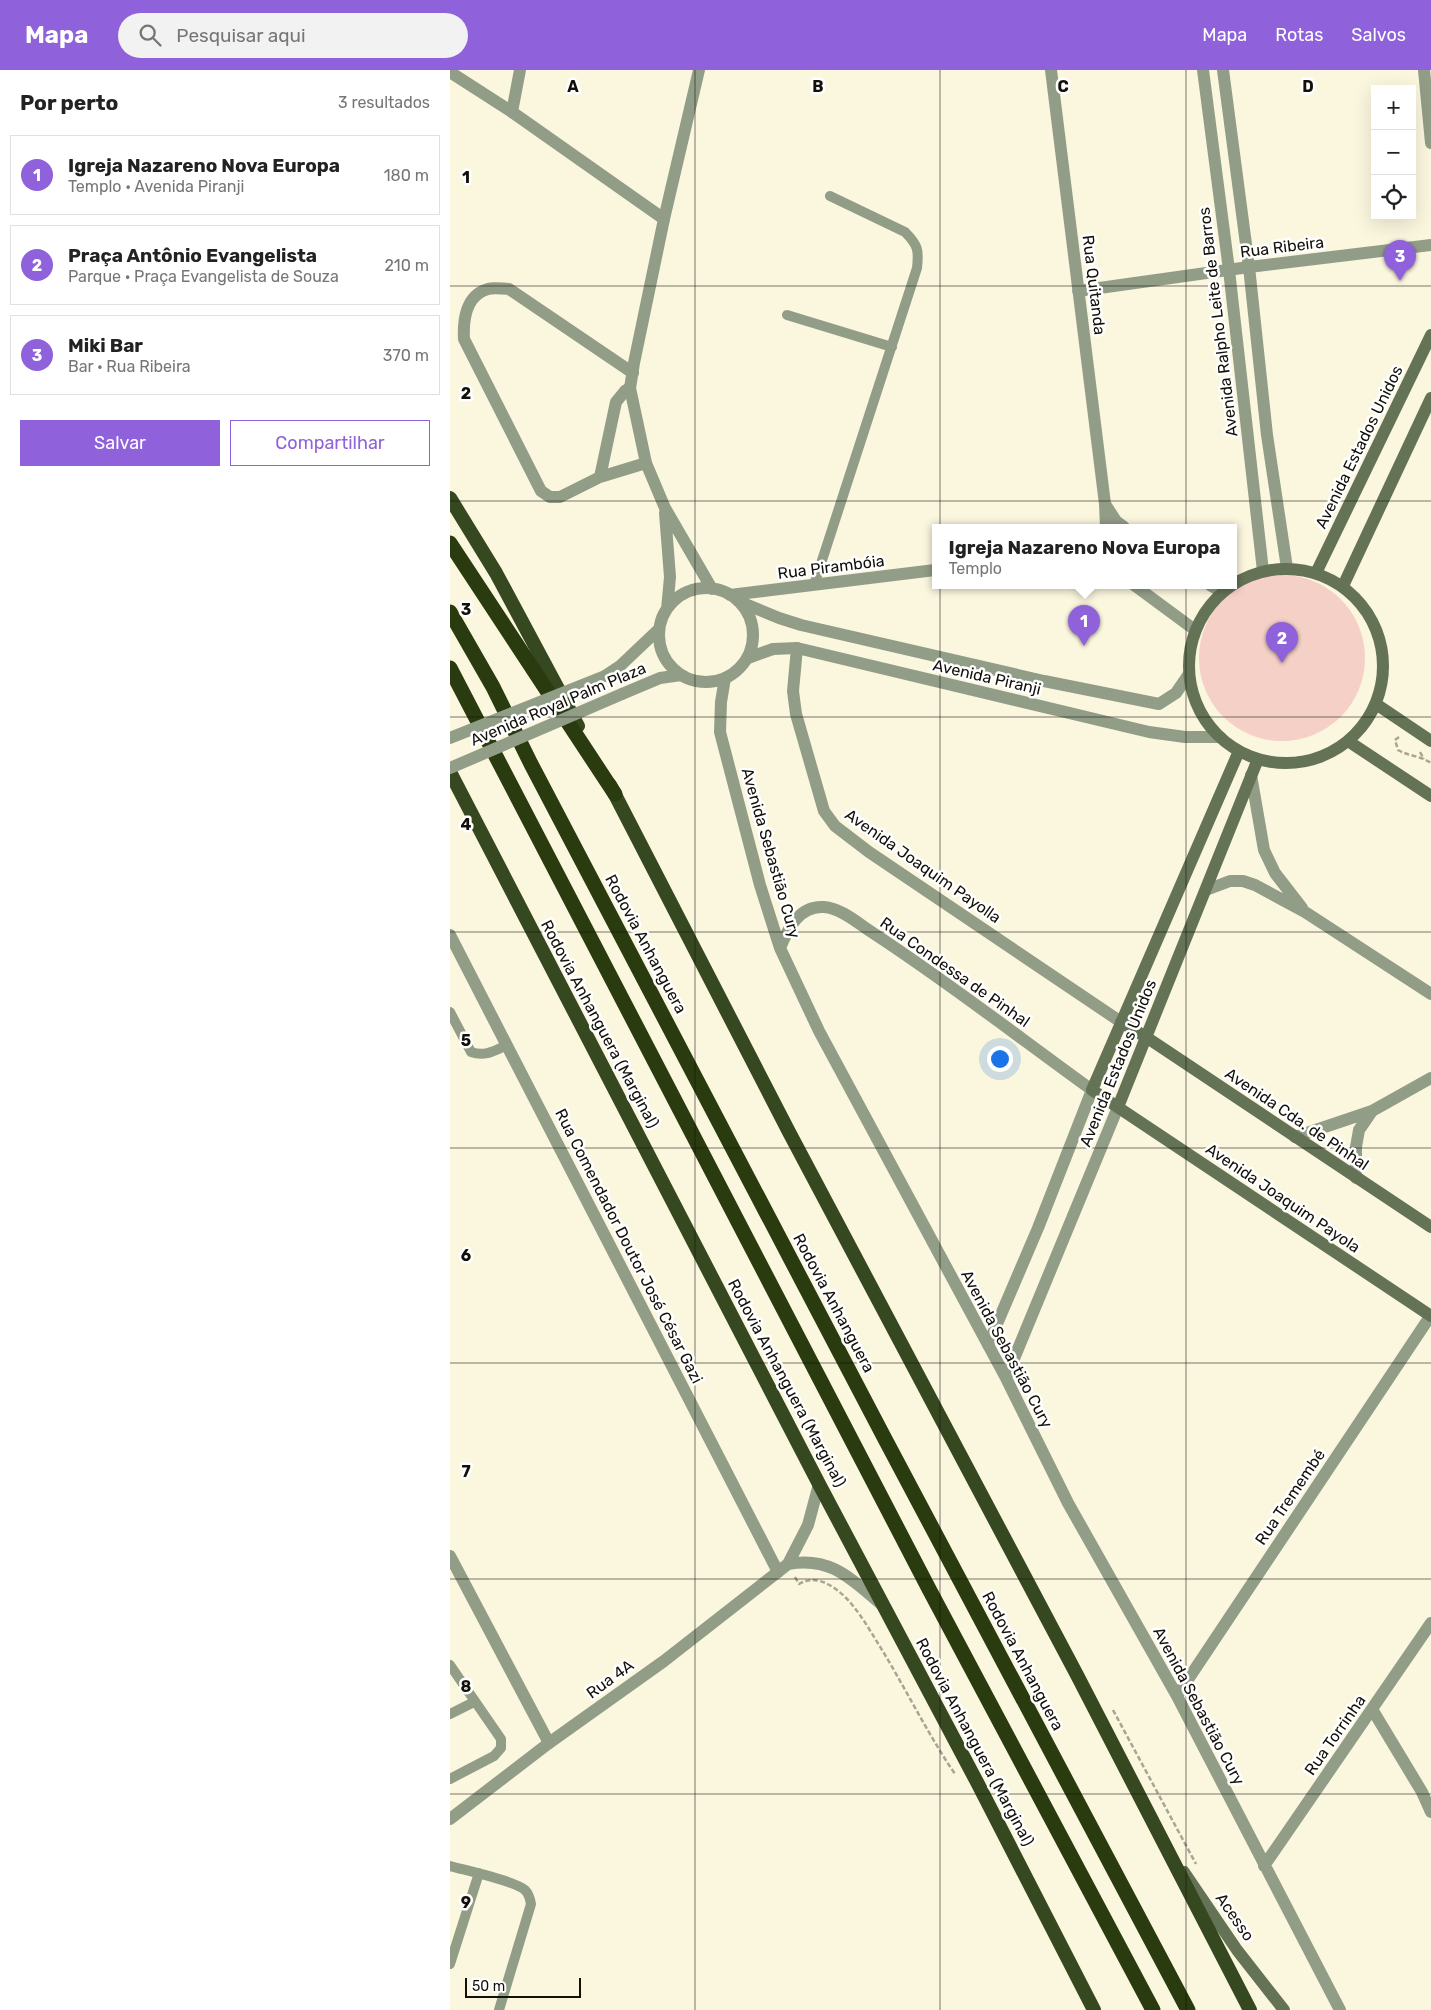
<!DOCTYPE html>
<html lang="pt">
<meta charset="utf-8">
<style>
:root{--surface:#fff;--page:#f2f2f2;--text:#222;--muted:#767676;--line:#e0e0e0;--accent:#8f61db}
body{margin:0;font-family:Rubik,sans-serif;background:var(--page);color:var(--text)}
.controls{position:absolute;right:15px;top:15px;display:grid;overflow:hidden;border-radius:0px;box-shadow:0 5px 20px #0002}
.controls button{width:45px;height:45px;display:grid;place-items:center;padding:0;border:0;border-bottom:1px solid var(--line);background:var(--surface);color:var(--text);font:25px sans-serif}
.scale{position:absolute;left:15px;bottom:12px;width:116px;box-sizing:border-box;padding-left:5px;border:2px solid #121008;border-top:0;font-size:14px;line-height:18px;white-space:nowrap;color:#121008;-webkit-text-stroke:4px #fff;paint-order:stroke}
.you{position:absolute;left:549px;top:988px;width:18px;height:18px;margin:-12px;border:4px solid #fff;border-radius:50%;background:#1a73e8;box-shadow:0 0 0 8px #1a73e833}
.badge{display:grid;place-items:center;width:32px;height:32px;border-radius:50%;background:var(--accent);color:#fff;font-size:16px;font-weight:700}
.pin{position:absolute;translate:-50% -41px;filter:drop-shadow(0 1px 2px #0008)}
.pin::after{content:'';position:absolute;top:26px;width:18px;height:15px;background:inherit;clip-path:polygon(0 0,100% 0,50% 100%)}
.popup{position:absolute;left:482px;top:454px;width:305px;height:65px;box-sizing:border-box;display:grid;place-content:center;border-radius:0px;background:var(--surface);filter:drop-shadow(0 1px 4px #0005);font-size:16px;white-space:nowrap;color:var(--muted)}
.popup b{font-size:19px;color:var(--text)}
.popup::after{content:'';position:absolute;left:50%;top:100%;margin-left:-10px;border:10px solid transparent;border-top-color:var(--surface)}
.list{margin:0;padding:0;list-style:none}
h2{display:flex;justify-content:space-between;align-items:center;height:65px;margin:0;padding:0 20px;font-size:21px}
h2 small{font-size:16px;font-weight:400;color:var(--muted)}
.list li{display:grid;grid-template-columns:32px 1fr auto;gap:15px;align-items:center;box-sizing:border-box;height:80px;margin:0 10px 10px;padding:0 10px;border:1px solid var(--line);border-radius:0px}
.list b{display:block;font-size:19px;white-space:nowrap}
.list p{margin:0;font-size:16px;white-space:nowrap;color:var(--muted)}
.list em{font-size:16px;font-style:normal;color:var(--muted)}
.actions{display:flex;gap:10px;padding:15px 20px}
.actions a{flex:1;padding:11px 0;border:1px solid var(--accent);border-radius:0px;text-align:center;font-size:18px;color:var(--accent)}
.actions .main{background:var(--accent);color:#fff}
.icon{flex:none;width:28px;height:28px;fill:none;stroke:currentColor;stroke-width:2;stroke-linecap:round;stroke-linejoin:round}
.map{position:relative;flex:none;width:981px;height:1940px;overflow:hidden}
header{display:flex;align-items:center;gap:30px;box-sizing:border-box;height:70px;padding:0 25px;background:var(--accent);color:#fff}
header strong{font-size:24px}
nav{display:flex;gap:28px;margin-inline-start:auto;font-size:18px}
.search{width:350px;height:45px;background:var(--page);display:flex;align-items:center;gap:12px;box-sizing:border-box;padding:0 18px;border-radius:28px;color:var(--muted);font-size:19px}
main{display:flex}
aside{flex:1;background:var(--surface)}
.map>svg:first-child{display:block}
.green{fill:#f4d0c7}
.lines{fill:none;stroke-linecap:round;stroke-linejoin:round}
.path{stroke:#a9a592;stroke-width:2.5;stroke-dasharray:5 2.5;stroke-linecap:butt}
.service{stroke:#929d88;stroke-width:10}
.minor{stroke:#929d88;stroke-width:12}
.tertiary{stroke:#929d88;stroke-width:12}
.secondary{stroke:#647255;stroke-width:12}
.trunk{stroke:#364820;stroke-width:14}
.motorway{stroke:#293b0f;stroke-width:15}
.tertiary-bridge{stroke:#929d88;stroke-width:12}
.grid{fill:none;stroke:#121008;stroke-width:1;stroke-opacity:0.55}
.labels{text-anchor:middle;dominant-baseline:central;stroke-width:5;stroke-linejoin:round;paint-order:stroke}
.street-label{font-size:16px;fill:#121008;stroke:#fff}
.grid-label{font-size:16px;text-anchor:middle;font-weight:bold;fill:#121008;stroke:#fff;stroke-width:5;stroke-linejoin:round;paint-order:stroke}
</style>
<header>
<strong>Mapa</strong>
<div class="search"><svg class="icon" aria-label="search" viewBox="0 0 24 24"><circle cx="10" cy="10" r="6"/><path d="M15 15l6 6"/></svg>Pesquisar aqui</div>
<nav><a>Mapa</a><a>Rotas</a><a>Salvos</a></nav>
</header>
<main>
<aside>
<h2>Por perto<small>3 resultados</small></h2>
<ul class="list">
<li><span class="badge">1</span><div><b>Igreja Nazareno Nova Europa</b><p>Templo · Avenida Piranji</p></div><em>180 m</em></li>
<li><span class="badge">2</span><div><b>Praça Antônio Evangelista</b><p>Parque · Praça Evangelista de Souza</p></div><em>210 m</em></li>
<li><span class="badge">3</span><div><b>Miki Bar</b><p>Bar · Rua Ribeira</p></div><em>370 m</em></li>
</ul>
<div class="actions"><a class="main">Salvar</a><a>Compartilhar</a></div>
</aside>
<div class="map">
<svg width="981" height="1940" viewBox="0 0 981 1940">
<rect width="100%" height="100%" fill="#fbf6de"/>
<path class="green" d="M749 588a83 83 0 1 1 166 0a83 83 0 1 1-166 0Z"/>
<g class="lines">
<path class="path" d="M 949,667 L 945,670 L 948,680 C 958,686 971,686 981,693
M 970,682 L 974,689
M 345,1507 L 349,1514 C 366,1504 383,1515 396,1528 C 409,1541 419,1559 429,1575 C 455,1617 477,1663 505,1704
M 663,1640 L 746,1794"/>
<path class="service" d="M 337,245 L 442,277
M 364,515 L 467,198 C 469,180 468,175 455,162 L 380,126
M 0,942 L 21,982 C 35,987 44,981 57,975
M 0,1595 L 51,1669 L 51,1678 L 44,1686 L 0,1709
M 0,1644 L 24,1632
M 0,1796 C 14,1800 65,1811 75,1820 C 79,1824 80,1828 81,1834 L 49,1940
M 0,1894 L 29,1803"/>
<path class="minor" d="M 601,0 L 655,434 L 656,457
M 974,0 L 981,73
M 62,42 L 70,0
M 214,149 L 249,0
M 628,221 L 799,197 L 981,175
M 183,303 L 59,219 C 53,219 44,217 38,219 C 16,225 13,250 14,269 L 91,421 L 100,427 L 110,427 L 150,407 L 196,393
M 150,407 L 166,332 L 175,321 L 180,318
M 655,434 L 666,451 L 674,457
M 347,578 L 343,621 L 346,644 L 374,741 L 385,756 L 419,782 L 671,952
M 275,608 L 271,632 L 270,662 L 310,815 L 330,878 L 369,961 L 556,1308 L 618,1433 L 727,1626 L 890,1940
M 801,705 L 814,780 L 825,803 L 852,838
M 756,820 L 780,811 L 793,811 L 805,815 L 855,842 L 981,924
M 0,865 L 328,1502
M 330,878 C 338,859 349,835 374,837 C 391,838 409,854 423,863 C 498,912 570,968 642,1020 L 588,1158 L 538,1275
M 845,1067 L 922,1041 L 981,1008
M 906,1108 L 906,1077 L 909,1060 L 922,1041
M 556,1308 L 668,1037
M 727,1626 L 981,1245
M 922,1639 L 972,1722 L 981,1742
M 0,1749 L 99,1673
M 814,1796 L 981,1553"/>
<path class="tertiary" d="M 753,0 L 779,200 L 813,501
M 773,0 L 799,197 L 817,365 L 837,498
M 0,2 L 62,42 L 214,149 L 184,293 L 180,318 L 196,393 L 215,438 L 262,519
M 215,443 L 220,507 L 217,539
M 684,515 L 745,560
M 760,515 L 772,522
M209 565a47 47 0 1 1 94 0a47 47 0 1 1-94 0Z
M 280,525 L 485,500
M 288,531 L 329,548 L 351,555 L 594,611 L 709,634 L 726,623 L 739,604
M 298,588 L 323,579 L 347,578 L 699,662 L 735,667 L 770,667
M 155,606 L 170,596 L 209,559
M 172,624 L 210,608 L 231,605
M 0,1486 L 99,1673 L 214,1591 L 338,1494 L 358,1455 L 369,1414
M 338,1494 C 381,1486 401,1509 432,1535"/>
<path class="secondary" d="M739 596a97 97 0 1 1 194 0a97 97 0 1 1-194 0Z
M 866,503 L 981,265
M 893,516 L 981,328
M 926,634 L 981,671
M 898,671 L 981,726
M 789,681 L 642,1020 L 981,1246
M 671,952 L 696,967 L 981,1157
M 668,1037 L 808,689
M 734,1802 L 787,1880 L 834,1940"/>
<path class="trunk" d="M 0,428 L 46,503 L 128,656
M 0,702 L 369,1414 L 528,1714 L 644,1940
M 160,715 L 339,1062 L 627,1605 L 800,1940"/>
<path class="motorway" d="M 0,473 L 165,724
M 0,542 L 43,617 L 81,694 L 435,1369 L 738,1940
M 0,598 L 479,1519 L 703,1940"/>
<path class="tertiary-bridge" d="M 0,668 L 155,606
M 0,698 L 172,624"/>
</g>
<path class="grid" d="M 245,0 L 245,1940M 490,0 L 490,1940M 736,0 L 736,1940M 0,216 L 981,216M 0,431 L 981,431M 0,647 L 981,647M 0,862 L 981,862M 0,1078 L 981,1078M 0,1293 L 981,1293M 0,1509 L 981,1509M 0,1724 L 981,1724"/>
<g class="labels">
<g class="street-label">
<text transform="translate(832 177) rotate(-7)">Rua Ribeira</text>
<text transform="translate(644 215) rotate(83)">Rua Quitanda</text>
<text transform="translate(768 252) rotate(-97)">Avenida Ralpho Leite de Barros</text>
<text transform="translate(909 377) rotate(-64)">Avenida Estados Unidos</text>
<text transform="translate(381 497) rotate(-7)">Rua Pirambóia</text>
<text transform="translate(537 607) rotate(13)">Avenida Piranji</text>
<text transform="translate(108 634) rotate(-23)">Avenida Royal Palm Plaza</text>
<text transform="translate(321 783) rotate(74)">Avenida Sebastião Cury</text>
<text transform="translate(473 796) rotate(35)">Avenida Joaquim Payolla</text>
<text transform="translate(196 874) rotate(62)">Rodovia Anhanguera</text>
<text transform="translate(505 902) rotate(35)">Rua Condessa de Pinhal</text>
<text transform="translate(150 954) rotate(62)">Rodovia Anhanguera (Marginal)</text>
<text transform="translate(668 993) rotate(-68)">Avenida Estados Unidos</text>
<text transform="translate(847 1049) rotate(34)">Avenida Cda. de Pinhal</text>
<text transform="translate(833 1128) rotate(34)">Avenida Joaquim Payola</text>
<text transform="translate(179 1176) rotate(63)">Rua Comendador Doutor José César Gazi</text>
<text transform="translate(384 1233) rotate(62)">Rodovia Anhanguera</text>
<text transform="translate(557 1279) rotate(62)">Avenida Sebastião Cury</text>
<text transform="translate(337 1313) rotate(62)">Rodovia Anhanguera (Marginal)</text>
<text transform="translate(840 1427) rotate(-56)">Rua Tremembé</text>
<text transform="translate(573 1591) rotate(62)">Rodovia Anhanguera</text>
<text transform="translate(160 1609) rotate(-36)">Rua 4A</text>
<text transform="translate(749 1636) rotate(62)">Avenida Sebastião Cury</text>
<text transform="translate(885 1665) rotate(-55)">Rua Torrinha</text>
<text transform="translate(525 1672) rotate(62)">Rodovia Anhanguera (Marginal)</text>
<text transform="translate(785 1847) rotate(55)">Acesso</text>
</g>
</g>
<g class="grid-label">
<text x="123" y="22">A</text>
<text x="368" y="22">B</text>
<text x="613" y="22">C</text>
<text x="858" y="22">D</text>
<text x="16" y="113">1</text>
<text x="16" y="329">2</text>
<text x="16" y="545">3</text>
<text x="16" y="760">4</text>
<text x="16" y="976">5</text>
<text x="16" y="1191">6</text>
<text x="16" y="1407">7</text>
<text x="16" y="1622">8</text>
<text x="16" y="1838">9</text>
</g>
</svg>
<div class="controls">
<button>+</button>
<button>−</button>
<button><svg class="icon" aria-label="locate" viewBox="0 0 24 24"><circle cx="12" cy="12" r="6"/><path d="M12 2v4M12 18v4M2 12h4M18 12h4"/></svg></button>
</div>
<div class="scale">50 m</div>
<div class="you"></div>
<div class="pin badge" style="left:634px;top:576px">1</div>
<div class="popup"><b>Igreja Nazareno Nova Europa</b>Templo</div>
<div class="pin badge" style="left:832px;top:593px">2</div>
<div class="pin badge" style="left:950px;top:211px">3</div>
</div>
</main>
